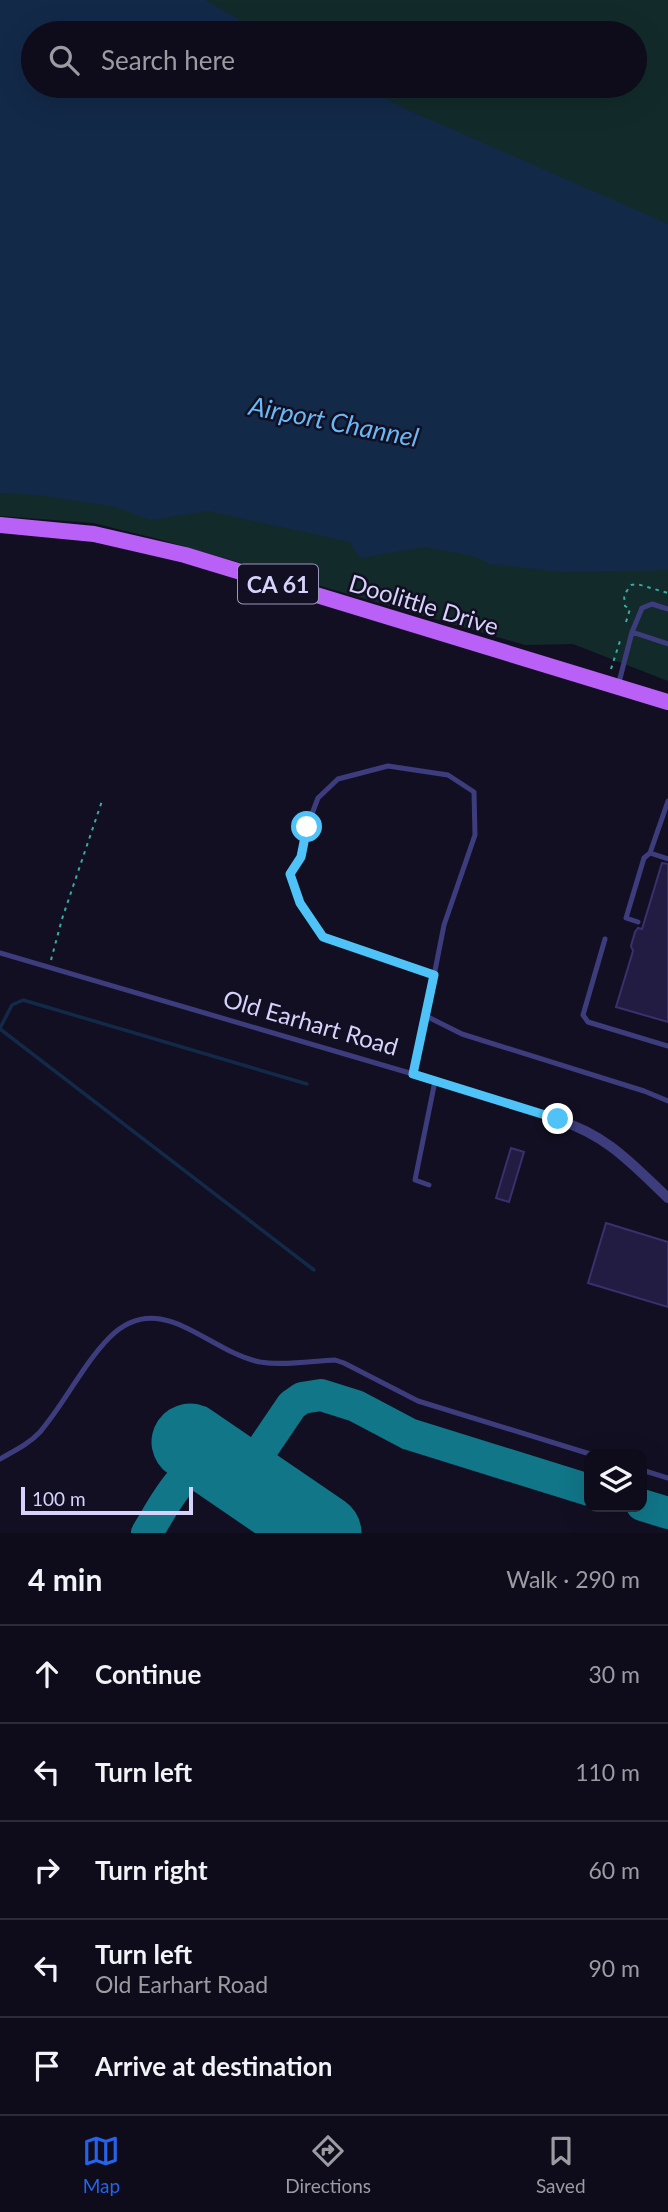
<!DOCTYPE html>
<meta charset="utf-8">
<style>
:root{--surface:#0e0b1a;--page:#1c1927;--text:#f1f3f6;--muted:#9b9ba2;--line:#2e2b39;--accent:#2563eb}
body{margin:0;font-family:Lato,sans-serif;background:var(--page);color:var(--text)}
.controls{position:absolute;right:21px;bottom:21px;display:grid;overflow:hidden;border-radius:14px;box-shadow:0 7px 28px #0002}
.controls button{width:63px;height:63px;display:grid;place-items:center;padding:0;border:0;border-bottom:2px solid var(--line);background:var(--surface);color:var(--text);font:35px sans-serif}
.scale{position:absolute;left:21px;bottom:18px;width:172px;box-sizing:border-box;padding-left:7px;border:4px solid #d6d2fc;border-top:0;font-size:19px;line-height:24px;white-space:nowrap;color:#d6d2fc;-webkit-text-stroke:5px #120f22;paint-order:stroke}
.stop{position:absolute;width:21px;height:21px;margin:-16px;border:5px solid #4fc3f7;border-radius:50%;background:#fff}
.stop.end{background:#4fc3f7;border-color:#fff;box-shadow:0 2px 7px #0008}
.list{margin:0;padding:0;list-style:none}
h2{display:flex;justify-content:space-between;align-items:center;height:91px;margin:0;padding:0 28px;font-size:30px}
h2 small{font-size:23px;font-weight:400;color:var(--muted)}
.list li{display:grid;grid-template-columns:46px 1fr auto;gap:21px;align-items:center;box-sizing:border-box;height:98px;padding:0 28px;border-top:2px solid var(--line)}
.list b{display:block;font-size:26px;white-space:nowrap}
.list p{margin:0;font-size:23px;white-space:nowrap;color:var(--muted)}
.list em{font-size:23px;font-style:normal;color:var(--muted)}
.icon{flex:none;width:38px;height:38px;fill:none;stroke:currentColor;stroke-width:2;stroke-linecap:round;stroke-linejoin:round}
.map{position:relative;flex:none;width:668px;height:1533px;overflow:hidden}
.search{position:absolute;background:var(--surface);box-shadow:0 7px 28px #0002;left:21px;right:21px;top:21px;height:77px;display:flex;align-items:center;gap:18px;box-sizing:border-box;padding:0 24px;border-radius:38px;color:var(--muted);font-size:26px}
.sheet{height:581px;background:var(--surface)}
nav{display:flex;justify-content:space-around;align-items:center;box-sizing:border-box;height:98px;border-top:2px solid var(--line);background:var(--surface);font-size:19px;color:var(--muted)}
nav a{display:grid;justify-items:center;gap:4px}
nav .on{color:var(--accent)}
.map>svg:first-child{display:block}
.green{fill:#122b2a;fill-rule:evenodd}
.water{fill:#122948}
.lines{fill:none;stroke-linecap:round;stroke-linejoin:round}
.stream{stroke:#122948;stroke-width:3.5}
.taxiway{stroke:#107688;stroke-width:32}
.runway{stroke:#107688;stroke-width:77}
.building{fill:#231c42;stroke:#3a306c;stroke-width:2}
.path{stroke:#36ada2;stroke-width:2;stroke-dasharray:3.5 5;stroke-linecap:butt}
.service{stroke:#3d3d7e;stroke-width:5}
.minor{stroke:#3d3d7e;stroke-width:10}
.primary{stroke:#b960f6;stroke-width:16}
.route{stroke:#4fc3f7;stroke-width:9}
.labels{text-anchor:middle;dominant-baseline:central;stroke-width:5;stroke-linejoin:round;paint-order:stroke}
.shield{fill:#120f22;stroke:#9b98bb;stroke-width:2}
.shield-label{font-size:23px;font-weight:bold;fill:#d6d2fc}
.street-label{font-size:24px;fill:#d6d2fc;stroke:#120f22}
.water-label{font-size:26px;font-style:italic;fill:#67b8f6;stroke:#120f22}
</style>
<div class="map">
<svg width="668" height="1533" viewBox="0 0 668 1533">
<rect width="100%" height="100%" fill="#120f22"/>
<path class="green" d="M 0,0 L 668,0 L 668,681 L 573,644 L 525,645 L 158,539 L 93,523 L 0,516 ZM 33,33 L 635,33 L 635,86 L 33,86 Z"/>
<path class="water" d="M 0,0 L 205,0 L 263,33 L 33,33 L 33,86 L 362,86 L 406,109 L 668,224 L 668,570 L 561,572 L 490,564 L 473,556 L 424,547 L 360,558 L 350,542 L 208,511 L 151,520 L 116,507 L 38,495 L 0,493 Z"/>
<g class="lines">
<path class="stream" d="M 0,1028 L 12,1005 L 23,1000 L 307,1084
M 0,1029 L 314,1270"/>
<path class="taxiway" d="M 261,1490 L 253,1469 L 254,1461 L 292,1405 L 302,1398 L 321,1395 L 356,1406 L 409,1434 L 589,1490
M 642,1505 L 668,1513
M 147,1533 C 164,1506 183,1462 219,1462"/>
<path class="runway" d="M 190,1442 L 323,1533"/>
</g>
<path class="building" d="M 662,863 L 668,864 L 668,1022 L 616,1007 L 633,951 L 631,946 L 635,932 L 638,928 L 642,929 Z
M 511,1148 L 524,1152 L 509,1202 L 496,1198 Z
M 606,1223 L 668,1242 L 668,1307 L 588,1283 Z"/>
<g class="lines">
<path class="path" d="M 626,622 L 630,609 L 625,606 L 624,595 L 631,585 L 637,584 L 668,593
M 611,669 L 620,641
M 51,960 L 62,919 L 102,801"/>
<path class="service" d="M 632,632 L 668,644
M 618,686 L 632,632 L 642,608 L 652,604 L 668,609
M 650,853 L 668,801
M 638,922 L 626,918 L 644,858 L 650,853 L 668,859
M 605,939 L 583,1015 L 588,1022 L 668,1046
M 0,953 L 413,1074 L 557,1119
M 426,1016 L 462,1034 L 644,1091 L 668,1101
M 413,1074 L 418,1057 L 444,925 L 475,835 L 474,792 L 448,775 L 388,766 L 338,779 L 318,798 L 307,827 L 301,857 L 290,874 L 300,903 L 323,937 L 434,975
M 429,1185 L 415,1180 L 435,1081
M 0,1459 C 14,1451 29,1444 40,1432 C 65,1403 83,1364 110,1337 C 161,1287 208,1352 260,1362 C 284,1366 312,1361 335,1360 L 344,1363 L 418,1401 L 590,1454
M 642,1470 L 668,1478"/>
<path class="minor" d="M 558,1120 C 607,1135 632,1164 668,1198"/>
<path class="primary" d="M 0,525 L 94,534 L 185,555 L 668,702"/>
</g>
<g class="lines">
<path class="route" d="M 307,827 L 301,857 L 290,874 L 300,903 L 323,937 L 434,975 L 413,1074 L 558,1119"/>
</g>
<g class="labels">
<rect class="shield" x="238" y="564.5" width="80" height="39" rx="5"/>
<g class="shield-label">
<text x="278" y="584">CA 61</text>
</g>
<g class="street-label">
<text transform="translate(424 604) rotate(17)">Doolittle Drive</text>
<text transform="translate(311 1022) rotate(16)">Old Earhart Road</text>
</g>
<g class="water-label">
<text transform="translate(334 421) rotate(11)">Airport Channel</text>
</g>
</g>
</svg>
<div class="controls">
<button><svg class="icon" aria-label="layers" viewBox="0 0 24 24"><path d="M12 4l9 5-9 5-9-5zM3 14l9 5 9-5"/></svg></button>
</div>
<div class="scale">100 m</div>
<div class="stop" style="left:307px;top:827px"></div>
<div class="stop end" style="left:558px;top:1119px"></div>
<div class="search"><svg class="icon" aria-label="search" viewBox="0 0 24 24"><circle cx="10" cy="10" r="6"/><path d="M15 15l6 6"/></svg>Search here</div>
</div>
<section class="sheet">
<h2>4 min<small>Walk · 290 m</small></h2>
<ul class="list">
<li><svg class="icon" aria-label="ahead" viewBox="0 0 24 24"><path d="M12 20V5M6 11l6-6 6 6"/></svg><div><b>Continue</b></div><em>30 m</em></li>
<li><svg class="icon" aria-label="left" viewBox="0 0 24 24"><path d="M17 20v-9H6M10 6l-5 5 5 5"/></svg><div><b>Turn left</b></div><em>110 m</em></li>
<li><svg class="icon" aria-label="right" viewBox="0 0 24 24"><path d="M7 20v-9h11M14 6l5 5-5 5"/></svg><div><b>Turn right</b></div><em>60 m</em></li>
<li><svg class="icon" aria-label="left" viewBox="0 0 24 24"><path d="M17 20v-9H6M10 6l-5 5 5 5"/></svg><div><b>Turn left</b><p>Old Earhart Road</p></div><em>90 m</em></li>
<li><svg class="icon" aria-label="arrive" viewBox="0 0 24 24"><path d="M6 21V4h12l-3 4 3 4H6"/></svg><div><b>Arrive at destination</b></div></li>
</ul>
</section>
<nav>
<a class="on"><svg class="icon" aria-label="map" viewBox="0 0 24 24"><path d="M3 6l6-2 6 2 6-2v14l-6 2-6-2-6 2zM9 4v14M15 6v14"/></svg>Map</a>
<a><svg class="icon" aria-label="directions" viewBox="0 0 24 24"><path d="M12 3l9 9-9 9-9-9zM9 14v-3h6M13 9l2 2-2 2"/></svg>Directions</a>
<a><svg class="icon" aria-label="saved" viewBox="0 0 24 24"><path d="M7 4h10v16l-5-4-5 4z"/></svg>Saved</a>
</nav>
